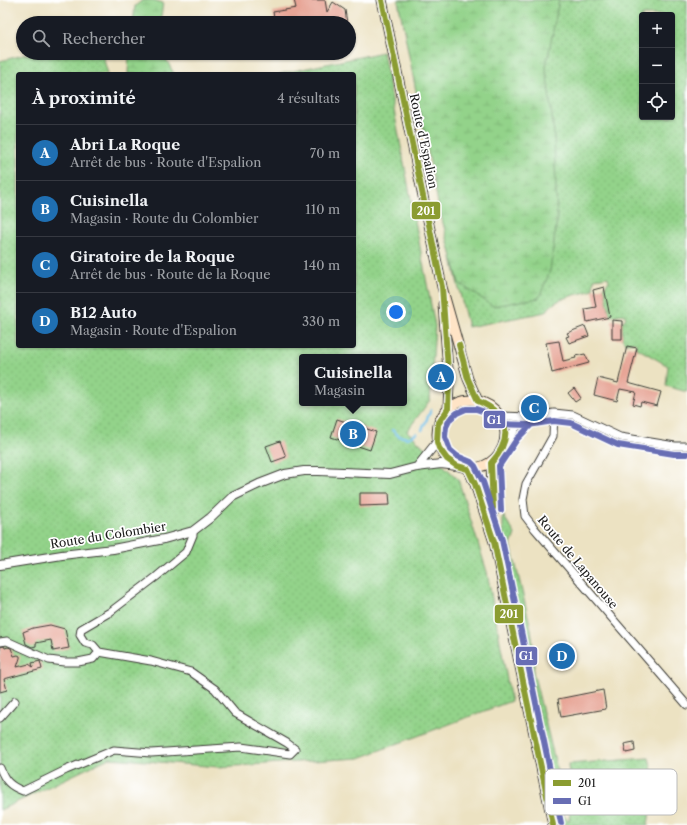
<!DOCTYPE html>
<html lang="fr">
<meta charset="utf-8">
<style>
:root{--surface:#171b24;--page:#242831;--text:#f1f3f6;--muted:#9ea1a6;--line:#363941;--accent:#1f6fb2}
body{margin:0;font-family:"Libre Caslon Text",serif;background:var(--page);color:var(--text)}
.controls{position:absolute;right:12px;top:12px;display:grid;overflow:hidden;border-radius:4px;box-shadow:0 1px 3px #0004}
.controls button{width:36px;height:36px;display:grid;place-items:center;padding:0;border:0;border-bottom:1px solid var(--line);background:var(--surface);color:var(--text);font:20px sans-serif}
.you{position:absolute;left:396px;top:312px;width:14px;height:14px;margin:-10px;border:3px solid #fff;border-radius:50%;background:#1a73e8;box-shadow:0 0 0 6px #1a73e833}
.badge{display:grid;place-items:center;width:26px;height:26px;border-radius:50%;background:var(--accent);color:#fff;font-size:13px;font-weight:700}
.pin{position:absolute;translate:-50% -50%;border:2px solid #fff;box-shadow:0 1px 4px #0006}
.popup{position:absolute;left:299px;top:354px;width:108px;height:52px;box-sizing:border-box;display:grid;place-content:center;border-radius:4px;background:var(--surface);filter:drop-shadow(0 1px 3px #0005);font-size:13px;white-space:nowrap;color:var(--muted)}
.popup b{font-size:15px;color:var(--text)}
.popup::after{content:'';position:absolute;left:50%;top:100%;margin-left:-8px;border:8px solid transparent;border-top-color:var(--surface)}
.list{margin:0;padding:0;list-style:none}
h2{display:flex;justify-content:space-between;align-items:center;height:52px;margin:0;padding:0 16px;font-size:17px}
h2 small{font-size:13px;font-weight:400;color:var(--muted)}
.list li{display:grid;grid-template-columns:26px 1fr auto;gap:12px;align-items:center;box-sizing:border-box;height:56px;padding:0 16px;border-top:1px solid var(--line)}
.list b{display:block;font-size:15px;white-space:nowrap}
.list p{margin:0;font-size:13px;white-space:nowrap;color:var(--muted)}
.list em{font-size:13px;font-style:normal;color:var(--muted)}
.icon{flex:none;width:22px;height:22px;fill:none;stroke:currentColor;stroke-width:2;stroke-linecap:round;stroke-linejoin:round}
.map{position:relative;flex:none;width:687px;height:825px;overflow:hidden}
.search{position:absolute;background:var(--surface);box-shadow:0 1px 3px #0004;left:16px;top:16px;width:340px;height:44px;display:flex;align-items:center;gap:10px;box-sizing:border-box;padding:0 14px;border-radius:22px;color:var(--muted);font-size:15px}
.panel{position:absolute;background:var(--surface);box-shadow:0 1px 3px #0004;left:16px;top:72px;width:340px;height:276px;border-radius:4px}
.map>svg:first-child{display:block}
.grass{fill:url(#grass-dots);stroke:#587853;fill-rule:evenodd}
.wetland{fill:url(#wetland-marsh);stroke:#587853}
.lines{fill:none;stroke-linecap:round;stroke-linejoin:round}
.stream{stroke:#6fc1eb;stroke-width:2.5}
.building{fill:#e7a596}
.minor-casing{stroke:#3b3a35;stroke-width:9}
.tertiary-casing{stroke:#3b3a35;stroke-width:10}
.secondary-casing{stroke:#3b3a35;stroke-width:11}
.minor{stroke:#fff;stroke-width:7}
.tertiary{stroke:#fff;stroke-width:8}
.secondary{stroke:#ffe4c6;stroke-width:9}
.bus-1-casing{stroke:#fff;stroke-width:9}
.bus-2-casing{stroke:#fff;stroke-width:9}
.bus-1{stroke:#8b9c31;stroke-width:6}
.bus-2{stroke:#686eb4;stroke-width:6}
.labels{text-anchor:middle;dominant-baseline:central;stroke-width:3.5;stroke-linejoin:round;paint-order:stroke}
.street-label{font-size:12px;fill:#1c1c1c;stroke:#fff}
.key{fill:#fff;stroke:#bbb;stroke-width:1}
.key-label{font-size:11px;fill:#1c1c1c}
.line-badge{stroke:#fff;stroke-width:1.5}
.badge-label{font-size:11px;text-anchor:middle;font-weight:bold;fill:#fff}
</style>
<div class="map">
<svg width="687" height="825" viewBox="0 0 687 825">
<defs>
<pattern id="grass-dots" width="8" height="8" patternUnits="userSpaceOnUse"><rect width="8" height="8" fill="#93d38a"/><path d="M2 2h.1M6 6h.1" fill="none" stroke="#7eb576" stroke-width="1.8" stroke-linecap="round"/></pattern>
<pattern id="wetland-marsh" width="20" height="14" patternUnits="userSpaceOnUse"><rect width="20" height="14" fill="#93d38a"/><path d="M1 5h8M5 5V1M11 12h8M15 12V8" fill="none" stroke="#7eb576"/></pattern>
</defs>
<rect width="100%" height="100%" fill="#fff"/>
<filter id="ink" filterUnits="userSpaceOnUse"><feTurbulence type="fractalNoise" baseFrequency=".025" numOctaves="2"/><feDisplacementMap in="SourceGraphic" scale="8" xChannelSelector="R" yChannelSelector="G"/><feConvolveMatrix kernelMatrix="1 2 1 2 8 2 1 2 1" color-interpolation-filters="sRGB"/></filter>
<filter id="wash" filterUnits="userSpaceOnUse"><feTurbulence type="fractalNoise" baseFrequency=".012" numOctaves="4" result="noise"/><feDisplacementMap in="SourceGraphic" scale="16" xChannelSelector="R" yChannelSelector="G"/><feGaussianBlur stdDeviation="0.9" result="paint"/><feColorMatrix in="noise" values="0 0 0 0 0 0 0 0 0 0 0 0 0 0 0 0 0 1.4 0 .05"/><feComposite in="paint" operator="in"/></filter>
<g filter="url(#wash)">
<rect width="100%" height="100%" fill="#ece2c2"/>
<path class="grass" d="M 398,0 L 687,0 L 687,392 L 666,386 L 668,366 L 637,348 L 637,345 L 633,342 L 626,343 L 622,339 L 622,321 L 624,321 L 626,317 L 624,314 L 610,316 L 604,287 L 609,281 L 608,277 L 594,279 L 593,290 C 578,295 554,297 546,312 L 468,327 L 457,281 ZM 642,15 L 672,15 L 672,117 L 642,117 Z
M 383,52 L 435,326 L 430,400 L 407,431 L 458,479 L 487,572 L 511,701 L 359,758 L 219,767 L 109,758 L 0,810 L 0,61 L 31,53 L 102,53 L 108,74 L 18,74 L 18,346 L 354,346 L 354,74 L 279,74 ZM 302,357 L 404,357 L 404,403 L 302,403 Z
M 503,515 L 515,534 L 511,545 L 531,629 L 535,661 L 533,672 L 556,765 L 564,816 L 569,821 L 571,800 L 568,764 L 649,758 C 656,779 651,803 648,825 L 562,825 L 503,544 Z"/>
<path class="wetland" d="M 143,0 L 153,0 L 163,3 L 160,23 L 133,23 L 135,6 Z
M 398,0 L 559,0 L 546,67 L 554,134 L 557,219 L 550,271 L 539,298 L 493,306 L 459,283 L 439,208 Z
M 129,53 L 163,53 L 174,74 L 128,74 Z"/>
<g class="lines">
<path class="stream" d="M 392,430 L 399,436 L 408,438 L 417,433
M 422,430 L 431,410"/>
</g>
<g id="blocks">
<path class="building" d="M 294,0 L 325,0 L 327,12 L 333,2 L 345,10 L 347,23 L 275,23 L 273,12 L 296,8 Z
M 604,287 L 610,317 L 587,322 L 585,309 L 596,307 L 593,290 Z
M 612,320 L 622,321 L 622,339 L 612,339 Z
M 585,326 L 589,336 L 569,343 L 566,337 L 569,336 L 567,333 Z
M 559,341 L 563,361 L 576,358 L 575,356 L 585,354 L 589,363 L 552,373 L 546,343 Z
M 627,346 L 637,348 L 628,383 L 661,392 L 657,406 L 641,402 L 640,406 L 633,404 L 636,392 L 620,389 L 617,401 L 594,395 L 598,378 L 618,383 Z
M 574,388 L 581,398 L 575,402 L 568,393 Z
M 337,419 L 376,432 L 370,450 L 331,437 Z
M 280,441 L 286,457 L 272,462 L 266,446 Z
M 360,493 L 389,493 L 390,505 L 360,506 Z
M 50,625 L 65,629 L 69,648 L 53,651 L 51,640 L 36,643 L 36,646 L 32,647 L 26,644 L 23,632 L 33,628 Z
M 4,646 L 5,648 L 8,647 L 11,648 L 14,656 L 18,655 L 20,656 L 20,658 L 17,667 L 29,664 L 33,667 L 32,663 L 40,661 L 42,669 L 4,679 L 7,690 L 0,692 L 0,647 Z
M 603,690 L 606,709 L 561,717 L 558,699 Z
M 634,742 L 635,751 L 626,753 L 624,744 Z"/>
</g>
</g>
<g filter="url(#ink)">
<use href="#blocks" fill-opacity="0" stroke="#3b3a35" stroke-width="1"/>
<g class="lines">
<defs>
<path id="minor" d="M 554,413 L 553,436 L 526,484 L 523,499 L 525,516 L 535,529 L 687,705
M 501,416 L 528,417 L 554,413 L 573,415 L 620,437 L 675,446 L 687,446
M 505,443 L 516,428 L 528,417
M 0,642 L 7,641 L 49,660 L 64,662 L 78,662 L 93,659 L 99,652
M 0,718 L 15,701
M 0,768 C 5,781 10,786 23,791 L 66,770 L 114,750 L 151,753 L 241,747 L 290,754 L 295,749 L 287,743 L 235,713 L 215,689 L 191,672 L 151,661 L 99,652 L 93,645 L 85,643 L 80,635 L 81,629 L 110,612 L 156,577 L 186,552 L 193,535 L 193,531"/>
<path id="tertiary" d="M 417,467 L 437,442
M 0,565 L 62,555 L 113,549 L 164,539 L 193,531 L 210,518 L 232,497 L 259,484 L 285,474 L 304,471 L 319,471 L 390,474 L 417,467 L 441,464 L 457,466"/>
<path id="secondary" d="M 382,0 L 442,287 L 468,379 L 478,401
M 443,304 L 449,383 L 448,409
M437 434a34 34 0 1 1 68 0a34 34 0 1 1-68 0Z
M 491,463 L 494,531
M 468,469 L 475,484 L 494,542 L 553,825"/>
</defs>
<use href="#minor" class="minor-casing"/>
<use href="#tertiary" class="tertiary-casing"/>
<use href="#secondary" class="secondary-casing"/>
<use href="#minor" class="minor"/>
<use href="#tertiary" class="tertiary"/>
<use href="#secondary" class="secondary"/>
<defs>
<path id="bus-1" d="M 382,0 L 442,287 L 449,383 L 448,409 L 438,424 L 437,442 L 439,448 L 447,459 L 457,466 L 468,469 L 475,484 L 494,542 L 553,825
M 459,345 L 468,379 L 478,401 C 509,414 514,438 491,463 L 493,508"/>
<path id="bus-2" d="M 501,510 L 499,466 L 517,439 L 533,423
M 561,823 L 502,540 L 483,482 L 475,466 L 471,462 L 457,456 L 450,450 L 445,437 L 446,427 L 450,419 L 457,413 L 466,409 L 476,409 L 485,412 L 499,424 L 528,425 L 554,421 L 571,423 L 618,445 L 674,454 L 687,454"/>
</defs>
<use href="#bus-1" class="bus-1-casing"/>
<use href="#bus-2" class="bus-2-casing"/>
<use href="#bus-1" class="bus-1"/>
<use href="#bus-2" class="bus-2"/>
</g>
</g>
<g class="labels">
<g class="street-label">
<text transform="translate(424 141) rotate(78)">Route d'Espalion</text>
<text transform="translate(108 535) rotate(-9)">Route du Colombier</text>
<text transform="translate(578 562) rotate(50)">Route de Lapanouse</text>
</g>
</g>
<rect x="545" y="769" width="132" height="46" rx="6" class="key"/>
<rect x="553" y="780" width="18" height="6" fill="#8b9c31"/>
<rect x="553" y="798" width="18" height="6" fill="#686eb4"/>
<g class="key-label">
<text x="578" y="787">201</text>
<text x="578" y="805">G1</text>
</g>
<g class="line-badge">
<rect x="411" y="201" width="30" height="19" rx="4" fill="#8b9c31"/>
<rect x="483" y="410" width="23" height="19" rx="4" fill="#686eb4"/>
<rect x="494" y="604" width="30" height="20" rx="4" fill="#8b9c31"/>
<rect x="515" y="646" width="23" height="20" rx="4" fill="#686eb4"/>
</g>
<g class="badge-label">
<text x="426" y="215">201</text>
<text x="494" y="424">G1</text>
<text x="509" y="618">201</text>
<text x="526" y="660">G1</text>
</g>
</svg>
<div class="controls">
<button>+</button>
<button>−</button>
<button><svg class="icon" aria-label="locate" viewBox="0 0 24 24"><circle cx="12" cy="12" r="6"/><path d="M12 2v4M12 18v4M2 12h4M18 12h4"/></svg></button>
</div>
<div class="you"></div>
<div class="pin badge" style="left:441px;top:377px">A</div>
<div class="pin badge" style="left:353px;top:434px">B</div>
<div class="popup"><b>Cuisinella</b>Magasin</div>
<div class="pin badge" style="left:534px;top:408px">C</div>
<div class="pin badge" style="left:562px;top:656px">D</div>
<div class="search"><svg class="icon" aria-label="search" viewBox="0 0 24 24"><circle cx="10" cy="10" r="6"/><path d="M15 15l6 6"/></svg>Rechercher</div>
<section class="panel">
<h2>À proximité<small>4 résultats</small></h2>
<ul class="list">
<li><span class="badge">A</span><div><b>Abri La Roque</b><p>Arrêt de bus · Route d'Espalion</p></div><em>70 m</em></li>
<li><span class="badge">B</span><div><b>Cuisinella</b><p>Magasin · Route du Colombier</p></div><em>110 m</em></li>
<li><span class="badge">C</span><div><b>Giratoire de la Roque</b><p>Arrêt de bus · Route de la Roque</p></div><em>140 m</em></li>
<li><span class="badge">D</span><div><b>B12 Auto</b><p>Magasin · Route d'Espalion</p></div><em>330 m</em></li>
</ul>
</section>
</div>
